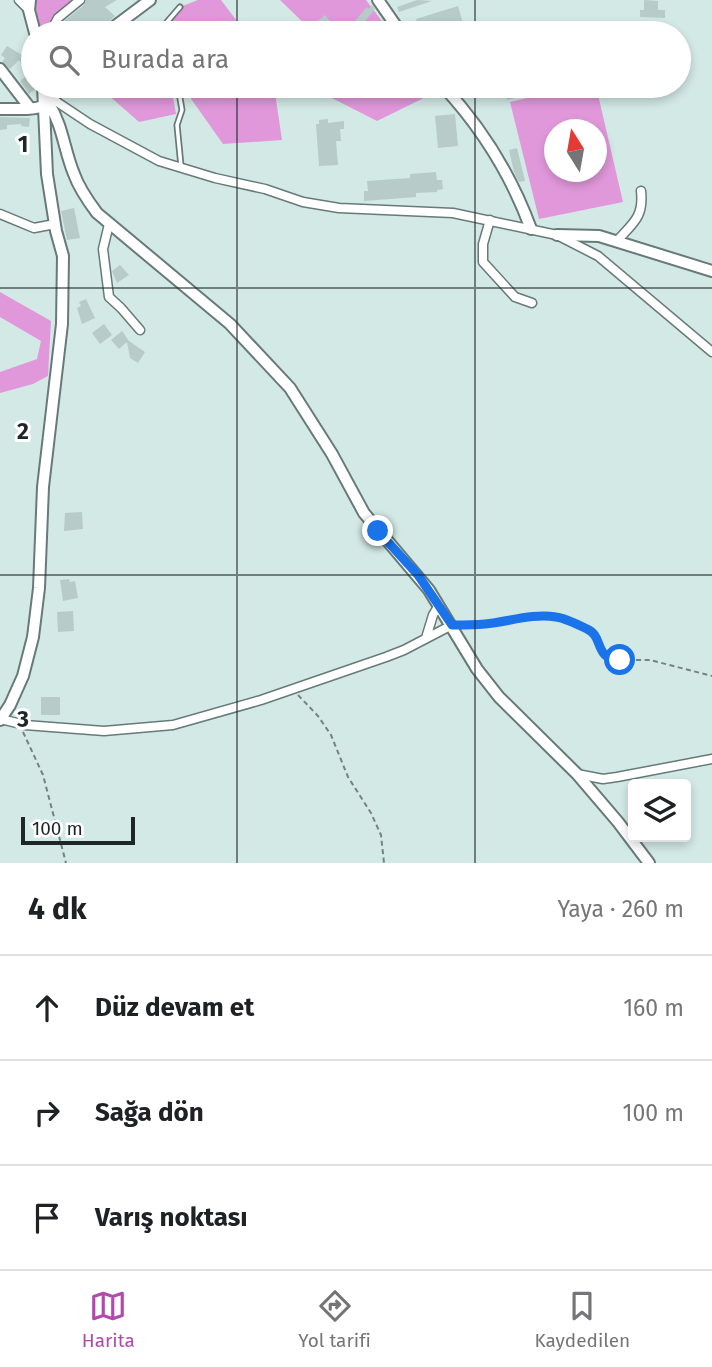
<!DOCTYPE html>
<html lang="tr">
<meta charset="utf-8">
<style>
:root{--surface:#fff;--page:#f6f6f6;--text:#202124;--muted:#757577;--line:#e0e0e0;--accent:#b24aad}
body{margin:0;font-family:"Fira Sans",sans-serif;background:var(--page);color:var(--text)}
.controls{position:absolute;right:21px;bottom:21px;display:grid;overflow:hidden;border-radius:7px;box-shadow:0 4px 10px #0003}
.controls button{width:63px;height:63px;display:grid;place-items:center;padding:0;border:0;border-bottom:2px solid var(--line);background:var(--surface);color:var(--text);font:35px sans-serif}
.compass{position:absolute;left:544px;top:119px;width:63px;height:63px;border-radius:50%;background:var(--surface);box-shadow:0 4px 10px #0003;rotate:349deg}
.scale{position:absolute;left:21px;bottom:18px;width:114px;box-sizing:border-box;padding-left:7px;border:4px solid #1f2726;border-top:0;font-size:19px;line-height:24px;white-space:nowrap;color:#1f2726;-webkit-text-stroke:5px #fff;paint-order:stroke}
.stop{position:absolute;width:21px;height:21px;margin:-16px;border:5px solid #1a73e8;border-radius:50%;background:#fff}
.stop.end{background:#1a73e8;border-color:#fff;box-shadow:0 2px 7px #0008}
.list{margin:0;padding:0;list-style:none}
h2{display:flex;justify-content:space-between;align-items:center;height:91px;margin:0;padding:0 28px;font-size:30px}
h2 small{font-size:23px;font-weight:400;color:var(--muted)}
.list li{display:grid;grid-template-columns:46px 1fr auto;gap:21px;align-items:center;box-sizing:border-box;height:105px;padding:0 28px;border-top:2px solid var(--line)}
.list b{display:block;font-size:26px;white-space:nowrap}
.list em{font-size:23px;font-style:normal;color:var(--muted)}
.icon{flex:none;width:38px;height:38px;fill:none;stroke:currentColor;stroke-width:2;stroke-linecap:round;stroke-linejoin:round}
.map{position:relative;flex:none;width:712px;height:863px;overflow:hidden}
.search{position:absolute;background:var(--surface);box-shadow:0 4px 10px #0003;left:21px;right:21px;top:21px;height:77px;display:flex;align-items:center;gap:18px;box-sizing:border-box;padding:0 24px;border-radius:38px;color:var(--muted);font-size:26px}
.sheet{height:406px;background:var(--surface)}
nav{display:flex;justify-content:space-around;align-items:center;box-sizing:border-box;height:98px;border-top:2px solid var(--line);background:var(--surface);font-size:19px;color:var(--muted)}
nav a{display:grid;justify-items:center;gap:4px}
nav .on{color:var(--accent)}
.map>svg:first-child{display:block}
.green{fill:#e198db;fill-rule:evenodd}
.building{fill:#b7ccc9}
.lines{fill:none;stroke-linecap:round;stroke-linejoin:round}
.lane-casing{stroke:#677a78;stroke-width:7}
.street-casing{stroke:#677a78;stroke-width:11}
.secondary-casing{stroke:#677a78;stroke-width:14}
.path{stroke:#748381;stroke-width:2;stroke-dasharray:5 3.5;stroke-linecap:butt}
.lane{stroke:#fff;stroke-width:3.5}
.street{stroke:#fff;stroke-width:8}
.secondary{stroke:#fff;stroke-width:10}
.route{stroke:#1a73e8;stroke-width:9}
.grid{fill:none;stroke:#1f2726;stroke-width:2;stroke-opacity:0.55}
.grid-label{font-size:23px;text-anchor:middle;font-weight:bold;fill:#1f2726;stroke:#fff;stroke-width:6;stroke-linejoin:round;paint-order:stroke}
</style>
<div class="map">
<svg width="712" height="863" viewBox="0 0 712 863">
<rect width="100%" height="100%" fill="#d3e9e6"/>
<path class="green" d="M 29,0 L 73,0 L 55,15 L 47,33 L 38,33 Z
M 198,0 L 221,0 L 246,33 L 170,33 L 167,22 L 180,7 Z
M 280,0 L 366,0 L 391,33 L 314,33 Z
M 98,86 L 171,86 L 176,114 L 139,122 Z
M 182,86 L 274,86 L 282,140 L 223,144 Z
M 320,86 L 431,86 L 436,92 L 377,121 L 324,94 Z
M 579,86 L 596,86 L 623,202 L 539,219 L 510,102 ZM 554,130 L 596,130 L 596,172 L 554,172 Z
M 0,292 L 51,321 L 48,376 L 33,384 L 0,393 L 0,372 L 37,359 L 41,341 L 0,317 Z"/>
<path class="building" d="M 86,0 L 117,0 L 105,7 L 115,16 L 97,33 L 61,33 L 66,26 L 63,22 L 84,5 Z
M 417,0 L 432,1 L 399,12 L 397,7 Z
M 644,0 L 658,1 L 658,10 L 665,10 L 665,18 L 640,17 L 640,10 L 644,10 Z
M 372,5 L 375,9 L 362,25 L 367,29 L 363,33 L 345,33 L 367,7 L 369,9 Z
M 458,6 L 466,33 L 453,33 L 451,25 L 430,31 L 431,33 L 420,33 L 416,19 Z
M 325,15 L 332,24 L 321,32 L 314,24 Z
M 7,46 L 22,55 L 27,51 L 33,59 L 33,86 L 35,89 L 29,94 L 20,81 L 29,74 L 19,60 L 10,69 L 2,62 L 5,58 L 1,55 Z
M 504,86 L 529,86 L 531,94 L 507,100 Z
M 455,114 L 458,146 L 438,148 L 435,116 Z
M 0,117 L 30,118 L 29,127 L 21,126 L 21,124 L 7,125 L 7,129 L 0,130 Z
M 328,119 L 328,123 L 344,121 L 344,129 L 340,129 L 341,141 L 336,141 L 338,165 L 319,166 L 316,124 L 319,124 L 319,120 Z
M 517,148 L 525,181 L 519,182 L 514,172 L 509,150 Z
M 436,172 L 437,180 L 442,180 L 443,189 L 437,190 L 437,192 L 416,193 L 416,197 L 364,201 L 364,191 L 368,191 L 367,181 L 410,178 L 410,174 Z
M 74,208 L 80,238 L 67,240 L 61,211 Z
M 120,265 L 129,275 L 117,283 L 112,271 Z
M 86,299 L 95,318 L 82,324 L 77,308 L 81,306 L 79,302 Z
M 104,324 L 112,335 L 100,344 L 92,333 Z
M 122,331 L 129,341 L 145,352 L 138,363 L 130,358 L 127,342 L 119,349 L 111,340 Z
M 82,512 L 83,529 L 64,531 L 65,513 Z
M 69,579 L 70,582 L 75,581 L 78,598 L 63,601 L 60,580 Z
M 73,611 L 74,631 L 58,632 L 57,612 Z
M 41,697 L 60,697 L 60,715 L 41,715 Z"/>
<g class="lines">
<defs>
<path id="lane" d="M 169,33 L 167,22 L 180,7
M 178,86 L 182,110 L 177,125 L 181,166"/>
<path id="street" d="M 19,0 L 29,10
M 50,33 L 58,18 L 80,0
M 54,100 L 90,124 L 159,161 L 215,178 L 265,189 L 303,202 L 339,208 L 453,213 L 557,235 L 598,256 L 712,352
M 0,214 L 34,228 L 55,224
M 490,220 L 483,244 L 483,262 L 515,297 L 532,303
M 109,224 L 103,249 L 109,297 L 121,308 L 140,330
M 617,241 C 633,223 644,217 641,191
M 426,638 L 433,615 L 439,605
M 1,719 L 25,725 L 104,731 L 173,725 L 261,700 L 386,657 L 404,650 L 452,625
M 577,774 L 603,779 L 617,777 L 712,759"/>
<path id="secondary" d="M 30,0 L 29,10 L 35,33
M 378,0 L 401,33
M 106,33 L 150,0
M 0,69 L 30,108
M 443,86 C 481,127 512,177 531,229
M 49,104 C 63,126 64,150 74,174 C 79,188 88,201 97,213 L 230,324 L 290,388 L 332,454 L 364,513 L 429,590 L 477,669 L 499,697 L 577,774 L 618,822 L 649,863
M 0,109 C 30,108 46,115 61,86
M 557,235 L 599,236 L 712,271
M 0,720 L 10,705 L 23,676 L 33,637 L 39,588 L 43,487 L 62,324 L 63,256 L 56,231 L 47,174 L 43,86"/>
</defs>
<use href="#lane" class="lane-casing"/>
<use href="#street" class="street-casing"/>
<use href="#secondary" class="secondary-casing"/>
<path class="path" d="M 460,625 L 554,617 L 589,629 L 596,636 L 603,654 L 612,660 L 650,660 L 712,676
M 298,695 L 318,716 L 331,735 L 348,777 L 371,813 L 381,835 L 384,863
M 23,732 L 43,775 L 66,863"/>
<use href="#lane" class="lane"/>
<use href="#street" class="street"/>
<use href="#secondary" class="secondary"/>
</g>
<g class="lines">
<path class="route" d="M 378,531 L 418,575 L 452,625 C 463,625 474,625 485,624 C 508,622 532,613 556,617 C 564,618 579,625 587,629 C 604,636 594,660 620,660"/>
</g>
<path class="grid" d="M 237,0 L 237,33M 475,0 L 475,33M 237,86 L 237,863M 475,86 L 475,863M 0,288 L 712,288M 0,575 L 712,575"/>
<g class="grid-label">
<text x="23" y="152">1</text>
<text x="23" y="439">2</text>
<text x="23" y="727">3</text>
</g>
</svg>
<div class="controls">
<button><svg class="icon" aria-label="layers" viewBox="0 0 24 24"><path d="M12 4l9 5-9 5-9-5zM3 14l9 5 9-5"/></svg></button>
</div>
<svg class="compass" viewBox="-18 -18 36 36"><path d="M0-13l5 13h-10z" fill="#e53935"/><path d="M0 13l5-13h-10z" fill="#757577"/></svg>
<div class="scale">100 m</div>
<div class="stop" style="left:620px;top:660px"></div>
<div class="stop end" style="left:378px;top:531px"></div>
<div class="search"><svg class="icon" aria-label="search" viewBox="0 0 24 24"><circle cx="10" cy="10" r="6"/><path d="M15 15l6 6"/></svg>Burada ara</div>
</div>
<section class="sheet">
<h2>4 dk<small>Yaya · 260 m</small></h2>
<ul class="list">
<li><svg class="icon" aria-label="ahead" viewBox="0 0 24 24"><path d="M12 20V5M6 11l6-6 6 6"/></svg><div><b>Düz devam et</b></div><em>160 m</em></li>
<li><svg class="icon" aria-label="right" viewBox="0 0 24 24"><path d="M7 20v-9h11M14 6l5 5-5 5"/></svg><div><b>Sağa dön</b></div><em>100 m</em></li>
<li><svg class="icon" aria-label="arrive" viewBox="0 0 24 24"><path d="M6 21V4h12l-3 4 3 4H6"/></svg><div><b>Varış noktası</b></div></li>
</ul>
</section>
<nav>
<a class="on"><svg class="icon" aria-label="map" viewBox="0 0 24 24"><path d="M3 6l6-2 6 2 6-2v14l-6 2-6-2-6 2zM9 4v14M15 6v14"/></svg>Harita</a>
<a><svg class="icon" aria-label="directions" viewBox="0 0 24 24"><path d="M12 3l9 9-9 9-9-9zM9 14v-3h6M13 9l2 2-2 2"/></svg>Yol tarifi</a>
<a><svg class="icon" aria-label="saved" viewBox="0 0 24 24"><path d="M7 4h10v16l-5-4-5 4z"/></svg>Kaydedilen</a>
</nav>
